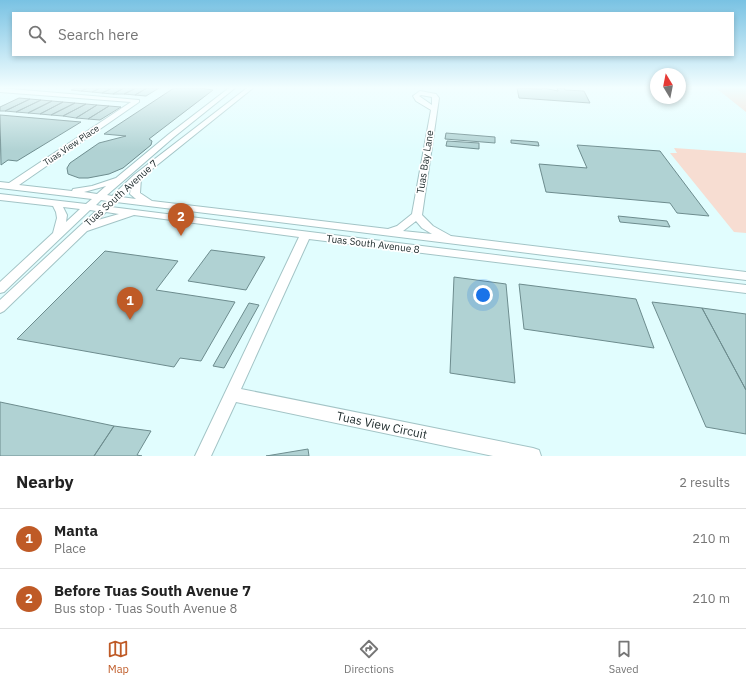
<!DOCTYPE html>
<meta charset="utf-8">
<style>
:root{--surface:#fff;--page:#f6f6f6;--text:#222;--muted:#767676;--line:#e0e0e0;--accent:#bf5a26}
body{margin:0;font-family:"IBM Plex Sans",sans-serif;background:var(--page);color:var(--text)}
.compass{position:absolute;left:650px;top:68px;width:36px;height:36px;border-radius:50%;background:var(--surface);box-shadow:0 2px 6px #0003;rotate:350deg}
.you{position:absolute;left:483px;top:295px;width:14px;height:14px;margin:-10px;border:3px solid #fff;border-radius:50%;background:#1a73e8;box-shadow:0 0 0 6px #1a73e833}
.badge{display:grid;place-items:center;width:26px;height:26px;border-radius:50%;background:var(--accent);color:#fff;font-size:13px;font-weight:700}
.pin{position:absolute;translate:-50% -33px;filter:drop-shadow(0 1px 2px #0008)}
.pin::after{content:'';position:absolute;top:21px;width:14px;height:12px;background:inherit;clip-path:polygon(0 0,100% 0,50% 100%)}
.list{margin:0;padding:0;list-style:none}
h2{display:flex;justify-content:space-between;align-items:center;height:52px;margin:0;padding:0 16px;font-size:17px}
h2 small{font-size:13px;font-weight:400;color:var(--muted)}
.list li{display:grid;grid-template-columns:26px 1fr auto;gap:12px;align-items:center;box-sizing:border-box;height:60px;padding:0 16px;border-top:1px solid var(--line)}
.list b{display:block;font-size:15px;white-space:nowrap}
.list p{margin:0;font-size:13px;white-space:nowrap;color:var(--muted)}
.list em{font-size:13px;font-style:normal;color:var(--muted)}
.icon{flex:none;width:22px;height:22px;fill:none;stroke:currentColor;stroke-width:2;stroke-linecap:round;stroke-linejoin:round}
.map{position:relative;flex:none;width:746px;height:456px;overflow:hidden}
.search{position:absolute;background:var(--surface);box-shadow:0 2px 6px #0003;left:12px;right:12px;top:12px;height:44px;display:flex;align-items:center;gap:10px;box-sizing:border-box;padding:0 14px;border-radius:0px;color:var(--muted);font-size:15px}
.sheet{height:172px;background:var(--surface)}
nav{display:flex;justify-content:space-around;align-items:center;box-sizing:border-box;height:56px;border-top:1px solid var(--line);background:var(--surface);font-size:11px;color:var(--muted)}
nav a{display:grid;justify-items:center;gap:2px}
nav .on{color:var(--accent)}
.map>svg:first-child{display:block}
.green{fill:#f7ddd2}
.building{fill:#b0d2d3;stroke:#6d8c8e}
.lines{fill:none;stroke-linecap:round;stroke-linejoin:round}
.minor-casing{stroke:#a3c4c6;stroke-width:2}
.minor{fill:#fff;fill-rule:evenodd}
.labels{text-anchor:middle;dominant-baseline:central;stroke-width:3.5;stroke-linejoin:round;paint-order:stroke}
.far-street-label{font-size:9px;fill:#202d2e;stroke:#fff}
.street-label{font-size:10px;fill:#202d2e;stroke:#fff}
.near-street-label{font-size:12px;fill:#202d2e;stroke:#fff}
</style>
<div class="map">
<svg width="746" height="456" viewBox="0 0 746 456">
<rect width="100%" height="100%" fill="#e1fdfe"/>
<path class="green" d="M 716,88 L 746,88 L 746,112 Z
M 674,148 L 746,153 L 746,233 L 734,232 L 670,153 L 677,153 Z"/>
<path class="building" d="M 76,88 L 88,88 L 81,91 L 71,90 Z
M 88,88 L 100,88 L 92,92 L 81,91 Z
M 100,88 L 112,88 L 102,93 L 92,92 Z
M 112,88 L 124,88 L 113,94 L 102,93 Z
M 124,88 L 136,88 L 124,94 L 113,94 Z
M 136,88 L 147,88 L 135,95 L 124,94 Z
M 147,88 L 159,88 L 146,96 L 135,95 Z
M 174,88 L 200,88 L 213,90 L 149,139 L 152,141 L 151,145 L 123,168 L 109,174 L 88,178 L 79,178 L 68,174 L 67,168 L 70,163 L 99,143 L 126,136 L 104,134 Z
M 517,88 L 542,89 L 542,88 L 544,88 L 558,91 L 557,88 L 564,88 L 565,90 L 584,91 L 590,103 L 519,98 Z
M 19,98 L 30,99 L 5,111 L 0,111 L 0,107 Z
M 30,99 L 41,100 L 16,112 L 5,111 Z
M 41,100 L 52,101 L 28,113 L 16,112 Z
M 52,101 L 63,102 L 40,114 L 28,113 Z
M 63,102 L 75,103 L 51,115 L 40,114 Z
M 75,103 L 86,104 L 63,116 L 51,115 Z
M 86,104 L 97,105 L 76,118 L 63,116 Z
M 97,105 L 109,106 L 88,119 L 76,118 Z
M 109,106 L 121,107 L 100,120 L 88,119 Z
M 0,115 L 81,122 L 17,161 L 8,160 L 1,165 Z
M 446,133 L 495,137 L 495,143 L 445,139 Z
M 511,140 L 538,142 L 539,146 L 511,143 Z
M 447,141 L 479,143 L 479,149 L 446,146 Z
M 577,145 L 660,151 L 709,216 L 677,213 L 670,203 L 546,192 L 539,164 L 587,168 Z
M 618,216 L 667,221 L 670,227 L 620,222 Z
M 211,250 L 265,257 L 246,290 L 188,281 Z
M 105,251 L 178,261 L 156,290 L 235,302 L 201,361 L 180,358 L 174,367 L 17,339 Z
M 454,277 L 506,284 L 515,383 L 450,373 Z
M 519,284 L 636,299 L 654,348 L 524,329 Z
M 652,302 L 702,308 L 746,390 L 746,434 L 706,427 Z
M 249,303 L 259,305 L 224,368 L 213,366 Z
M 702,308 L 746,314 L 746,390 Z
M 0,402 L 114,426 L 94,456 L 0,456 Z
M 114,426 L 151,431 L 137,455 L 142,456 L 94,456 Z
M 308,449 L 309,456 L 266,456 Z"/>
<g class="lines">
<defs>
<path id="minor" d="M 0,88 L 139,100 L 139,102 L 19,185 L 72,191 L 73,189 L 92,186 L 116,178 L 169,134 L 229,88 L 235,88 L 174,137 L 107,195 L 112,196 L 134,175 L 247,88 L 253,88 L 141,178 L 140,193 L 152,201 L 388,229 L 397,226 L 412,214 L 431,110 L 416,101 L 413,96 L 420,91 L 436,94 L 439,98 L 422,215 L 433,226 L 451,236 L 746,272 L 746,280 L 116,202 L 111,207 L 438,248 L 746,285 L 746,293 L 309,239 L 241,389 L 533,448 L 539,450 L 541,456 L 493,456 L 236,402 L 211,456 L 195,456 L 299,237 L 134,215 L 87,231 L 4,311 L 0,313 L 0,300 L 96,211 L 90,210 L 4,292 L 0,293 L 0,282 L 53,233 L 57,218 L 56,212 L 53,206 L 0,200 L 0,194 L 86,204 L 92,199 L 0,188 L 0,182 L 9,183 L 131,102 L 0,92 ZM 421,95 L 432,97 L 432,105 L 419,96 ZM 106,186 L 97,194 L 84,192 ZM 131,187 L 130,194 L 136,199 L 121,197 ZM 101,200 L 107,201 L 101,206 L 96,205 ZM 63,207 L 80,209 L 66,222 L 67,215 ZM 106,212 L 119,214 L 98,220 ZM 416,221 L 422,228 L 432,234 L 403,231 Z"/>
</defs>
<use href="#minor" class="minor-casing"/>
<use href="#minor" class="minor"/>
</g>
<linearGradient id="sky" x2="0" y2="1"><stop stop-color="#79c2e3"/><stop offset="0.58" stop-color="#f2feff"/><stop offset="1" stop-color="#f2feff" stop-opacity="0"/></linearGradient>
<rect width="746" height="151" fill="url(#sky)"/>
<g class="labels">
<g class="far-street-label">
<text transform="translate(71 145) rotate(-34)">Tuas View Place</text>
</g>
<g class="street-label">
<text transform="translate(425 162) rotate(-81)">Tuas Bay Lane</text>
<text transform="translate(121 193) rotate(-42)">Tuas South Avenue 7</text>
<text transform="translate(373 244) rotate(7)">Tuas South Avenue 8</text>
</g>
<g class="near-street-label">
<text transform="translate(382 425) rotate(12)">Tuas View Circuit</text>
</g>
</g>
</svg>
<svg class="compass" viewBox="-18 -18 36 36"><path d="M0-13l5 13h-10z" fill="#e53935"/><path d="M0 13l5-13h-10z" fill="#767676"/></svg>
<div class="you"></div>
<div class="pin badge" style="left:130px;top:320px">1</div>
<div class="pin badge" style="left:181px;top:236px">2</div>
<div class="search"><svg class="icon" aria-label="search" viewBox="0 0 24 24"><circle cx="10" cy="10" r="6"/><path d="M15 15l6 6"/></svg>Search here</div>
</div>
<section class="sheet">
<h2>Nearby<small>2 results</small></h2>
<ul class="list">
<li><span class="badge">1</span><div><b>Manta</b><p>Place</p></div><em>210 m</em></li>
<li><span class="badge">2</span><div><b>Before Tuas South Avenue 7</b><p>Bus stop · Tuas South Avenue 8</p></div><em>210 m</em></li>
</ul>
</section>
<nav>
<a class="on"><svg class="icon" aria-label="map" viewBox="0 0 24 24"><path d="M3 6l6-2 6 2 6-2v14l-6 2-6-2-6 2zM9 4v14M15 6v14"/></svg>Map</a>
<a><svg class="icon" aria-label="directions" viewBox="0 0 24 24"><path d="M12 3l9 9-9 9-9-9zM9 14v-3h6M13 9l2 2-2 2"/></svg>Directions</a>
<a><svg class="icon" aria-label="saved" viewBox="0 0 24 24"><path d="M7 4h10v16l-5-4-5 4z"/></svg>Saved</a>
</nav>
